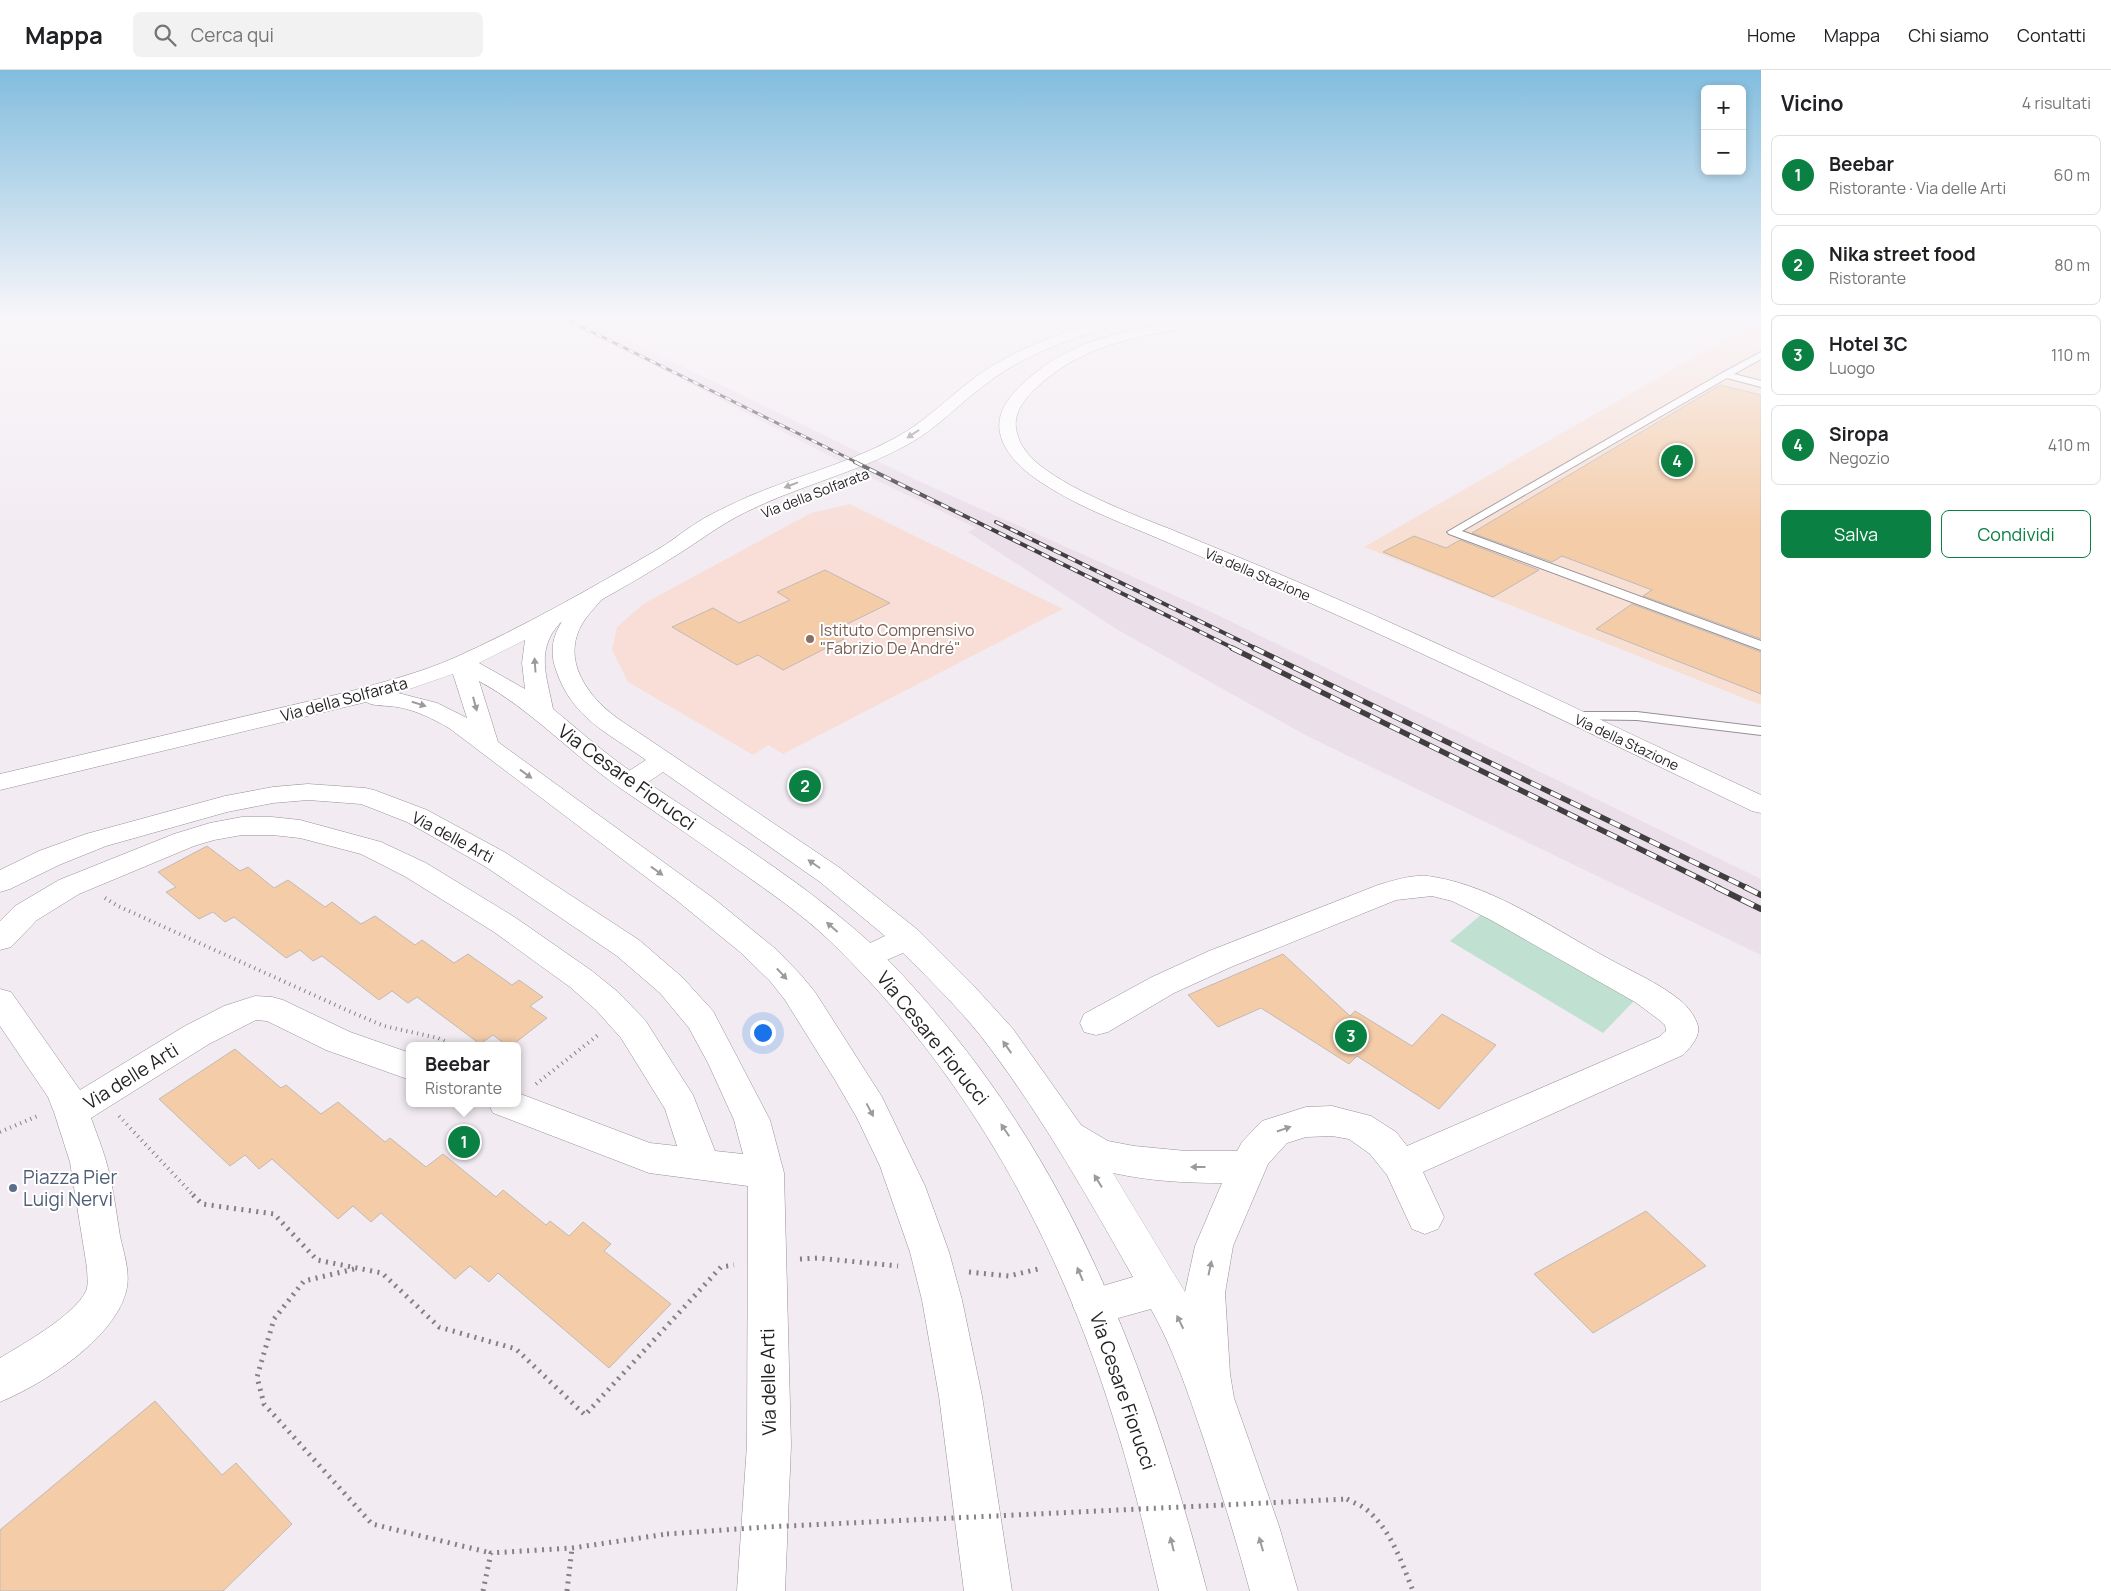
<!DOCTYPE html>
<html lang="it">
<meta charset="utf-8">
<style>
body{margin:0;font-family:Manrope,sans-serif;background:#f2f2f2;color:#202124}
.controls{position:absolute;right:15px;top:15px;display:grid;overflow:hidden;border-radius:8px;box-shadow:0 2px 8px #0003}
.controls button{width:45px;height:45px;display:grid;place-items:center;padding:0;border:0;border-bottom:1px solid #e0e0e0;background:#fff;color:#202124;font:25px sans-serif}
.you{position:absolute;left:762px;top:962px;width:18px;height:18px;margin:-12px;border:4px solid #fff;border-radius:50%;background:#1a73e8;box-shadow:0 0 0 8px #1a73e833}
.badge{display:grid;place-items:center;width:32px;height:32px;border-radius:50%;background:#0b8043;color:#fff;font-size:16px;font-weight:700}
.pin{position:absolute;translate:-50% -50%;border:2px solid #fff;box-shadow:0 1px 5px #0006}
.popup{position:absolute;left:406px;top:972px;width:115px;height:65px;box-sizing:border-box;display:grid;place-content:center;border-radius:8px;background:#fff;filter:drop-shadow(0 1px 4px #0005);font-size:16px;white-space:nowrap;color:#757577}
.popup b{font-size:19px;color:#202124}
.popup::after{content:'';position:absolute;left:50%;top:100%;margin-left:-10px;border:10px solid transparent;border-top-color:#fff}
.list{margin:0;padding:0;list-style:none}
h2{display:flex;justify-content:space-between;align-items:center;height:65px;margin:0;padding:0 20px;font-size:21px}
h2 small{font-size:16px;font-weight:400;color:#757577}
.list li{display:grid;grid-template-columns:32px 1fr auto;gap:15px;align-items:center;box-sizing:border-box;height:80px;margin:0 10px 10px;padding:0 10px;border:1px solid #e0e0e0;border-radius:8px}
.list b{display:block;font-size:19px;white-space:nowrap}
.list p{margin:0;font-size:16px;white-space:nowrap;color:#757577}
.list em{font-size:16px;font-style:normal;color:#757577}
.actions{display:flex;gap:10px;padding:15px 20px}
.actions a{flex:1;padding:11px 0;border:1px solid #0b8043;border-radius:8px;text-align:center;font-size:18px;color:#0b8043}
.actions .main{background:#0b8043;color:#fff}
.icon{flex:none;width:28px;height:28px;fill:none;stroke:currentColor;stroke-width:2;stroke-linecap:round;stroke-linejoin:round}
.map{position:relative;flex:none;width:1761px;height:1521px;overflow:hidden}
header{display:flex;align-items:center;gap:30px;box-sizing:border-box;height:70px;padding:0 25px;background:#fff;border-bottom:1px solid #e0e0e0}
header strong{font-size:24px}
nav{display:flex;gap:28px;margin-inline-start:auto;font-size:18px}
.search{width:350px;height:45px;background:#f2f2f2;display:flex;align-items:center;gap:12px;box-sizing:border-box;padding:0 18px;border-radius:8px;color:#757577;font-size:19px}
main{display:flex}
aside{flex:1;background:#fff}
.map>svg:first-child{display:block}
.built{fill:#ebdfea}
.industrial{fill:#f7dfd4}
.education{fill:#f8ded7}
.green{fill:#c0e1d1}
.building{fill:#f4cca8;stroke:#c1bab5}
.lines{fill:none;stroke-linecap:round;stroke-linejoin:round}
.lane-casing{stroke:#979197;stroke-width:2}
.street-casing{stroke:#979197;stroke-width:1}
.secondary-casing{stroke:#979197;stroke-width:1}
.path-far1{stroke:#858084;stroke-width:4;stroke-dasharray:1 4.5;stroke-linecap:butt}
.path{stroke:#858084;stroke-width:5;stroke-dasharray:2 5.5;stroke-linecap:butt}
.lane{fill:#fff;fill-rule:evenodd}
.street{fill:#fff;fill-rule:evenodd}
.secondary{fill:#fff;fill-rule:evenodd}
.rail-far3-casing{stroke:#413e40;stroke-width:3}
.rail-far2-casing{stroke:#413e40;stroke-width:4}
.rail-far1-casing{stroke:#413e40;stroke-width:5.5}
.rail-casing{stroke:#413e40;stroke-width:6}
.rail-far3{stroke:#fff;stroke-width:2;stroke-dasharray:6;stroke-linecap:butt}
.rail-far2{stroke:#fff;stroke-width:2.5;stroke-dasharray:8;stroke-linecap:butt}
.rail-far1{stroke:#fff;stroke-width:4;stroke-dasharray:11;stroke-linecap:butt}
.rail{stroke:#fff;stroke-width:4.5;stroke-dasharray:14;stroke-linecap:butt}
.path-bridge{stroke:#858084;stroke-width:5;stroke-dasharray:2 5.5;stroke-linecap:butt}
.oneway{fill:#9c9a9b}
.education-dot{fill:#8d6e63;stroke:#fff;stroke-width:2}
.service-dot{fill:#5c6f8a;stroke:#fff;stroke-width:2}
.labels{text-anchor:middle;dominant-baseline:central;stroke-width:4;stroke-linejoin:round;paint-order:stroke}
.far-street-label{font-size:14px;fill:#221f21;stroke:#fff}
.education-label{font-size:16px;fill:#785e54;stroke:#fff;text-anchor:start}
.street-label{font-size:16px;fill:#221f21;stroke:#fff}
.near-street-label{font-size:19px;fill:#221f21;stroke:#fff}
.near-service-label{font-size:19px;fill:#4e5e75;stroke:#fff;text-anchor:start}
</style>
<header>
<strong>Mappa</strong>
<div class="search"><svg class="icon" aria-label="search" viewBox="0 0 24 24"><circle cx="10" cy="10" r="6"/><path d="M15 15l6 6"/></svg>Cerca qui</div>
<nav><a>Home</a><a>Mappa</a><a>Chi siamo</a><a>Contatti</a></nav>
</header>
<main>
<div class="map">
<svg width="1761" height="1521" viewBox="0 0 1761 1521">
<rect width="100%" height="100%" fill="#f2ecf2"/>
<path class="built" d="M 555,248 L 583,248 L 914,409 L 1207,540 L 1761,809 L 1761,885 L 1305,665 L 1118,560 L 968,462 L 976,458 L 872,408 L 669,303 Z"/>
<path class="industrial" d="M 1748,256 L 1761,259 L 1761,635 L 1364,477 Z"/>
<path class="education" d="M 850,434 L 1063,539 L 783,684 L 768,675 L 753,685 L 628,612 L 612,580 L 617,557 L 643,534 L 811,443 Z"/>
<path class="green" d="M 1483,843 L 1635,930 L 1603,963 L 1450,871 Z"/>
<path class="building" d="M 1720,315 L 1761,325 L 1761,569 L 1643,526 L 1652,520 L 1562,486 L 1552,492 L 1472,463 Z
M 1414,466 L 1446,478 L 1460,470 L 1539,500 L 1493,527 L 1383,482 Z
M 825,500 L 890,533 L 831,562 L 844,569 L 783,600 L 758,585 L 737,595 L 672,557 L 713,538 L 739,553 L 790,530 L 777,522 Z
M 1632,534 L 1761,582 L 1761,624 L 1596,559 Z
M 207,776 L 240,801 L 248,797 L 274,818 L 288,810 L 325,837 L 332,832 L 361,854 L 375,846 L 415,875 L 422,870 L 454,893 L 468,884 L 512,915 L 519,910 L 543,927 L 530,936 L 547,948 L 511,976 L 508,976 L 493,965 L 480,974 L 417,927 L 408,933 L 392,921 L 379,930 L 322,886 L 313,891 L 300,880 L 286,888 L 234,847 L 225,852 L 213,842 L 199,849 L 166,822 L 176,817 L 158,802 Z
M 1283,884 L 1350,946 L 1355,941 L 1412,976 L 1442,944 L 1496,975 L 1439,1039 L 1357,986 L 1349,994 L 1261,938 L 1218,957 L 1188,925 Z
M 235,979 L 281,1018 L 286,1015 L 321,1044 L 338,1032 L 385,1072 L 390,1068 L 426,1097 L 443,1084 L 496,1127 L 503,1120 L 546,1155 L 550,1151 L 569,1166 L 583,1152 L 611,1174 L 604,1181 L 671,1234 L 609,1298 L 498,1203 L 489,1212 L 470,1196 L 455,1209 L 381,1143 L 371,1152 L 353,1136 L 338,1149 L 272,1089 L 259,1099 L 245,1085 L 230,1096 L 159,1029 Z
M 1646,1141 L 1706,1196 L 1593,1263 L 1534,1204 Z
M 155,1331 L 222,1405 L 236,1393 L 292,1454 L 223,1521 L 0,1521 L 0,1460 Z"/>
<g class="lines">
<g class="lane-casing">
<path id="lane" d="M 1761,282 L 1761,289 L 1734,304 L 1761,311 L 1761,317 L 1727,308 L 1462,461 L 1761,571 L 1761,580 L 1449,464 L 1447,462 L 1722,303 Z
M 1570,642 L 1637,642 L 1761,657 L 1761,665 L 1637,650 L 1565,649 L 1563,646 L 1565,643 Z"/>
</g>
<g class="street-casing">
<path id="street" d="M 1198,248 L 1226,248 L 1219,252 C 1149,266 1088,268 1034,320 C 1022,332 1012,346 1017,363 C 1023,388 1050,403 1070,415 C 1102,432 1136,446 1170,459 C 1220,480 1271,500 1321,522 C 1469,586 1614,657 1761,725 L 1761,743 L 1752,741 C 1604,670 1457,598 1308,532 C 1257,510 1206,489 1155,467 C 1122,453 1087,440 1055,421 C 1033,408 1006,390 1000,363 C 996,344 1008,328 1021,315 C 1074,265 1130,261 1198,248 Z
M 597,516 L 604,518 L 608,522 C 599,534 588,543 581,556 C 561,593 591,630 620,650 L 840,798 L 918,860 L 973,915 L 1013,959 L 1081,1055 L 1108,1071 L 1134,1076 L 1186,1081 L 1237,1081 L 1242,1072 L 1262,1051 L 1306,1037 L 1332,1036 L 1371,1046 L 1396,1062 L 1407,1076 L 1659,967 L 1666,961 L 1665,955 L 1658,949 L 1635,932 L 1489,849 L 1452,831 L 1432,826 L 1396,830 L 1231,897 L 1174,923 L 1108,962 L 1096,965 L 1084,962 L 1080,953 L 1084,944 L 1152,907 L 1209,881 L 1378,815 C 1395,810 1416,803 1434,807 C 1494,817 1549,856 1602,885 C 1628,900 1658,912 1681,931 C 1688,937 1694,945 1697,953 C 1702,965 1691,977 1683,985 L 1423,1102 L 1444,1147 L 1438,1159 L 1425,1164 L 1412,1159 L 1387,1105 L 1370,1084 L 1349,1069 L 1332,1066 L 1306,1067 L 1287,1073 L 1268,1094 L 1233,1176 L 1225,1223 L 1230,1304 L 1234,1328 L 1279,1456 L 1298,1521 L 1250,1521 C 1236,1469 1220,1418 1203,1367 C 1188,1323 1174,1280 1151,1239 L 1093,1255 L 1079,1249 L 1073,1236 L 1079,1223 L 1133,1207 C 1089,1129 1044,1050 990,978 C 965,944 933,913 903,883 L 866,899 L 855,896 L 851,888 L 855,880 L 885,866 L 820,812 L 663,702 C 649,711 638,722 621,718 L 617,712 L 621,706 L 646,690 C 608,663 572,648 556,600 C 549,580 553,564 565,547 C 573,535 583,519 597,516 ZM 1113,1103 C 1149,1111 1185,1113 1222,1113 L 1195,1176 L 1185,1222 Z
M 308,714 L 365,718 L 374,720 L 427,740 L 506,783 L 639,870 L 682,907 L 713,941 L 770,1050 L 784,1103 L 791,1375 L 785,1521 L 737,1521 L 747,1375 L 748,1116 L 649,1103 L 493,1043 L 488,1033 L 518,1033 L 518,1023 L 650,1073 L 677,1076 L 665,1039 L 621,968 L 596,940 L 570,917 L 494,862 L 406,807 L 361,784 L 300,768 L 272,765 L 242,765 L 214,770 L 194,776 L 79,824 L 37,850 L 11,877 L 0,880 L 0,851 L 15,836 L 59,810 L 174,764 L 210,753 L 242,747 L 272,747 L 300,750 L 381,772 L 426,793 L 516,848 L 592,901 L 618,922 L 645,950 L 693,1025 L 715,1081 L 743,1084 L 734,1050 L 708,993 L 689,958 L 660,923 L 617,886 L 486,797 L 407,752 L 361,734 L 308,730 L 273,733 L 227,742 L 106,776 L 59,795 L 10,819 L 0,822 L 0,800 L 39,781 L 86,764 L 225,726 L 273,717 Z
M 0,919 L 11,922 L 80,1020 L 185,956 L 224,936 L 255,926 L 272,927 L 283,930 L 350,962 L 410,983 L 410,1010 L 326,980 L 267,951 L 256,950 L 209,974 L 91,1048 C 96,1062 102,1077 106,1091 C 113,1115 116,1141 120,1166 C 124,1184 131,1204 126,1222 C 113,1270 43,1314 0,1332 L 0,1288 C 23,1274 75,1245 86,1221 C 89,1214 87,1205 87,1198 L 70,1092 L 54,1042 L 48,1027 L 0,956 Z"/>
</g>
<g class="secondary-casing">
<path id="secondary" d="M 1110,248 L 1131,248 L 1129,251 C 1080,266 1032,280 990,311 C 962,331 938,358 907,375 C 856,403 798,416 746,442 C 719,455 697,473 672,488 C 636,511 597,532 560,553 C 535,580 547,607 553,639 C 579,660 603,682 629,700 C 706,753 787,800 857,861 C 893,892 925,929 954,965 C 1086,1129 1154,1320 1207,1521 L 1159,1521 C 1145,1461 1131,1402 1112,1344 C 1058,1170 969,1008 839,880 C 813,853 782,831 751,809 C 708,778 664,748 620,718 C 571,684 532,640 479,611 L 498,672 L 713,828 L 777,880 L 800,904 L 815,922 L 882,1027 L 925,1116 L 949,1182 L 962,1230 L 982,1326 L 1012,1521 L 964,1521 L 939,1326 L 922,1230 L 910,1182 L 880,1096 L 857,1048 L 835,1010 L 785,930 L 770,911 L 740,882 L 675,829 L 449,658 C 433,649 416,640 397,637 C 387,635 375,637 366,632 L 0,720 L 0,704 L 348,622 C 383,612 420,603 454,588 C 523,557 590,519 655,481 C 670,473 683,461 698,452 C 707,446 718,441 728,436 C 782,409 842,397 895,368 C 927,351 951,324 981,303 C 1021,276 1064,262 1110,248 ZM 525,570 L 522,593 L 525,619 L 479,593 ZM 453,604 L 467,648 L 437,633 L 398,623 Z"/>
</g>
<path class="path-far1" d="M 105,828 L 118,836 L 351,942 L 384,956 L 438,968 L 453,976
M 536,1014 L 598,965
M 119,1046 L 194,1126
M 0,1062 L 40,1045"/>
<path class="path" d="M 193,1125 L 202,1134 L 274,1144 L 317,1190 L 382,1203 L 439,1257 L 516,1279 L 585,1345 L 721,1197 L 734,1195
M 800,1189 L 818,1188 L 898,1196
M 354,1199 L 304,1211 L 274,1249 L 257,1307 L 264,1334 L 372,1454 L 491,1483
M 969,1202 L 1009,1206 L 1042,1198
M 1347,1429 C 1354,1433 1361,1435 1367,1440 C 1391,1460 1402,1493 1413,1521
M 483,1521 L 491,1483 L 572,1478 L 667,1464
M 567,1521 L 572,1478"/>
<use href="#lane" class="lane"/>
<use href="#street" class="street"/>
<use href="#secondary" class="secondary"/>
<g class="rail-far3-casing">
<path id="rail-far3" d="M 564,248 L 858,393"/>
</g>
<g class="rail-far2-casing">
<path id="rail-far2" d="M 855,392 L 1235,579
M 996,452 L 1257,579"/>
</g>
<g class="rail-far1-casing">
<path id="rail-far1" d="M 1232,578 L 1719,818
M 1254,578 L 1747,818"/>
</g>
<g class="rail-casing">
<path id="rail" d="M 1716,817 L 1761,839
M 1745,817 L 1761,825"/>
</g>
<use href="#rail-far3" class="rail-far3"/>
<use href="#rail-far2" class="rail-far2"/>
<use href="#rail-far1" class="rail-far1"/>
<use href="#rail" class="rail"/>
<path class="path-bridge" d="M 667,1464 L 766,1457 L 1347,1429"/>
</g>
<defs><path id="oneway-solid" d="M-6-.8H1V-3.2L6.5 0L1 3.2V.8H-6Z" transform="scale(1.25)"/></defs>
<g class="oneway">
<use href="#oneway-solid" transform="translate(913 364) rotate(146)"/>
<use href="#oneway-solid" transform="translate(791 415) rotate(159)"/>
<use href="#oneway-solid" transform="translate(535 595) rotate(-94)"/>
<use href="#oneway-solid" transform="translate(419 634) rotate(17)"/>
<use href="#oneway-solid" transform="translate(475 634) rotate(75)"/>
<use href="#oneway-solid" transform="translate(526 704) rotate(36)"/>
<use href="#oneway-solid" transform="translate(814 794) rotate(-145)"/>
<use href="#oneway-solid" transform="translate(657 801) rotate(36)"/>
<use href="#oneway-solid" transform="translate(832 857) rotate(-139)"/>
<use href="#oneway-solid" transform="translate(782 904) rotate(47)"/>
<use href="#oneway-solid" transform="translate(1007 977) rotate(-125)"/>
<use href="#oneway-solid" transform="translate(870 1040) rotate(62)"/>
<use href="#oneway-solid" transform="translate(1284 1059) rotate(-19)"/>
<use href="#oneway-solid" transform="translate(1005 1060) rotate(-124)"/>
<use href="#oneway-solid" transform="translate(1198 1097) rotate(-180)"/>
<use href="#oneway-solid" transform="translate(1098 1111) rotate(-122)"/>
<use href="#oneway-solid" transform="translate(1210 1198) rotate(-78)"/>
<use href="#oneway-solid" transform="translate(1080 1204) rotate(-113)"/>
<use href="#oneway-solid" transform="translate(1180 1252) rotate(-116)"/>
<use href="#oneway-solid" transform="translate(1172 1474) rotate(-104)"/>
<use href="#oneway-solid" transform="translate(1261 1474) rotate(-106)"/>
</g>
<linearGradient id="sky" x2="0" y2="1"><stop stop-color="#82bdde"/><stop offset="0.54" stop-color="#f9f6f9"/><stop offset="1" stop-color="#f9f6f9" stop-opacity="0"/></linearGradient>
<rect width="1761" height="461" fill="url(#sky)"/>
<circle class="education-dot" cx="810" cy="569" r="5"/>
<circle class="service-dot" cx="13" cy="1118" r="5"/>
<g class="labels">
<g class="far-street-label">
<text transform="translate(815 423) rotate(-21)">Via della Solfarata</text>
<text transform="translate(1258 504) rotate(23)">Via della Stazione</text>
<text transform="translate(1627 672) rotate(25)">Via della Stazione</text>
</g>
<g class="education-label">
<text x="820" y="560">Istituto Comprensivo<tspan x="820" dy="18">"Fabrizio De André"</tspan></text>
</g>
<g class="street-label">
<text transform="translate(344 629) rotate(-15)">Via della Solfarata</text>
<text transform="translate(453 767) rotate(28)">Via delle Arti</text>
</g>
<g class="near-street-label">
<text transform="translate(627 707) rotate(36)">Via Cesare Fiorucci</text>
<text transform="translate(933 968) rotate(51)">Via Cesare Fiorucci</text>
<text transform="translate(131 1006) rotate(-32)">Via delle Arti</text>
<text transform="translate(768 1312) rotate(-91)">Via delle Arti</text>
<text transform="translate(1123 1321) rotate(71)">Via Cesare Fiorucci</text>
</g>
<g class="near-service-label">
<text x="23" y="1107">Piazza Pier<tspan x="23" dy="22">Luigi Nervi</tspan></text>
</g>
</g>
</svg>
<div class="controls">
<button>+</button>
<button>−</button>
</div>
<div class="you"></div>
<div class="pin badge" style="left:464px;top:1072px">1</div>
<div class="popup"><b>Beebar</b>Ristorante</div>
<div class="pin badge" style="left:805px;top:716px">2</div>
<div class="pin badge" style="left:1351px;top:966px">3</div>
<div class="pin badge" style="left:1677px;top:391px">4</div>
</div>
<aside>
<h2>Vicino<small>4 risultati</small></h2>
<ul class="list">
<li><span class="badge">1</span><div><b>Beebar</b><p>Ristorante · Via delle Arti</p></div><em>60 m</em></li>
<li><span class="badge">2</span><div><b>Nika street food</b><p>Ristorante</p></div><em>80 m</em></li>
<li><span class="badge">3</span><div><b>Hotel 3C</b><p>Luogo</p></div><em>110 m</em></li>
<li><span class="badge">4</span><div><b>Siropa</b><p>Negozio</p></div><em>410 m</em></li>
</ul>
<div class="actions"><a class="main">Salva</a><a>Condividi</a></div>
</aside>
</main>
